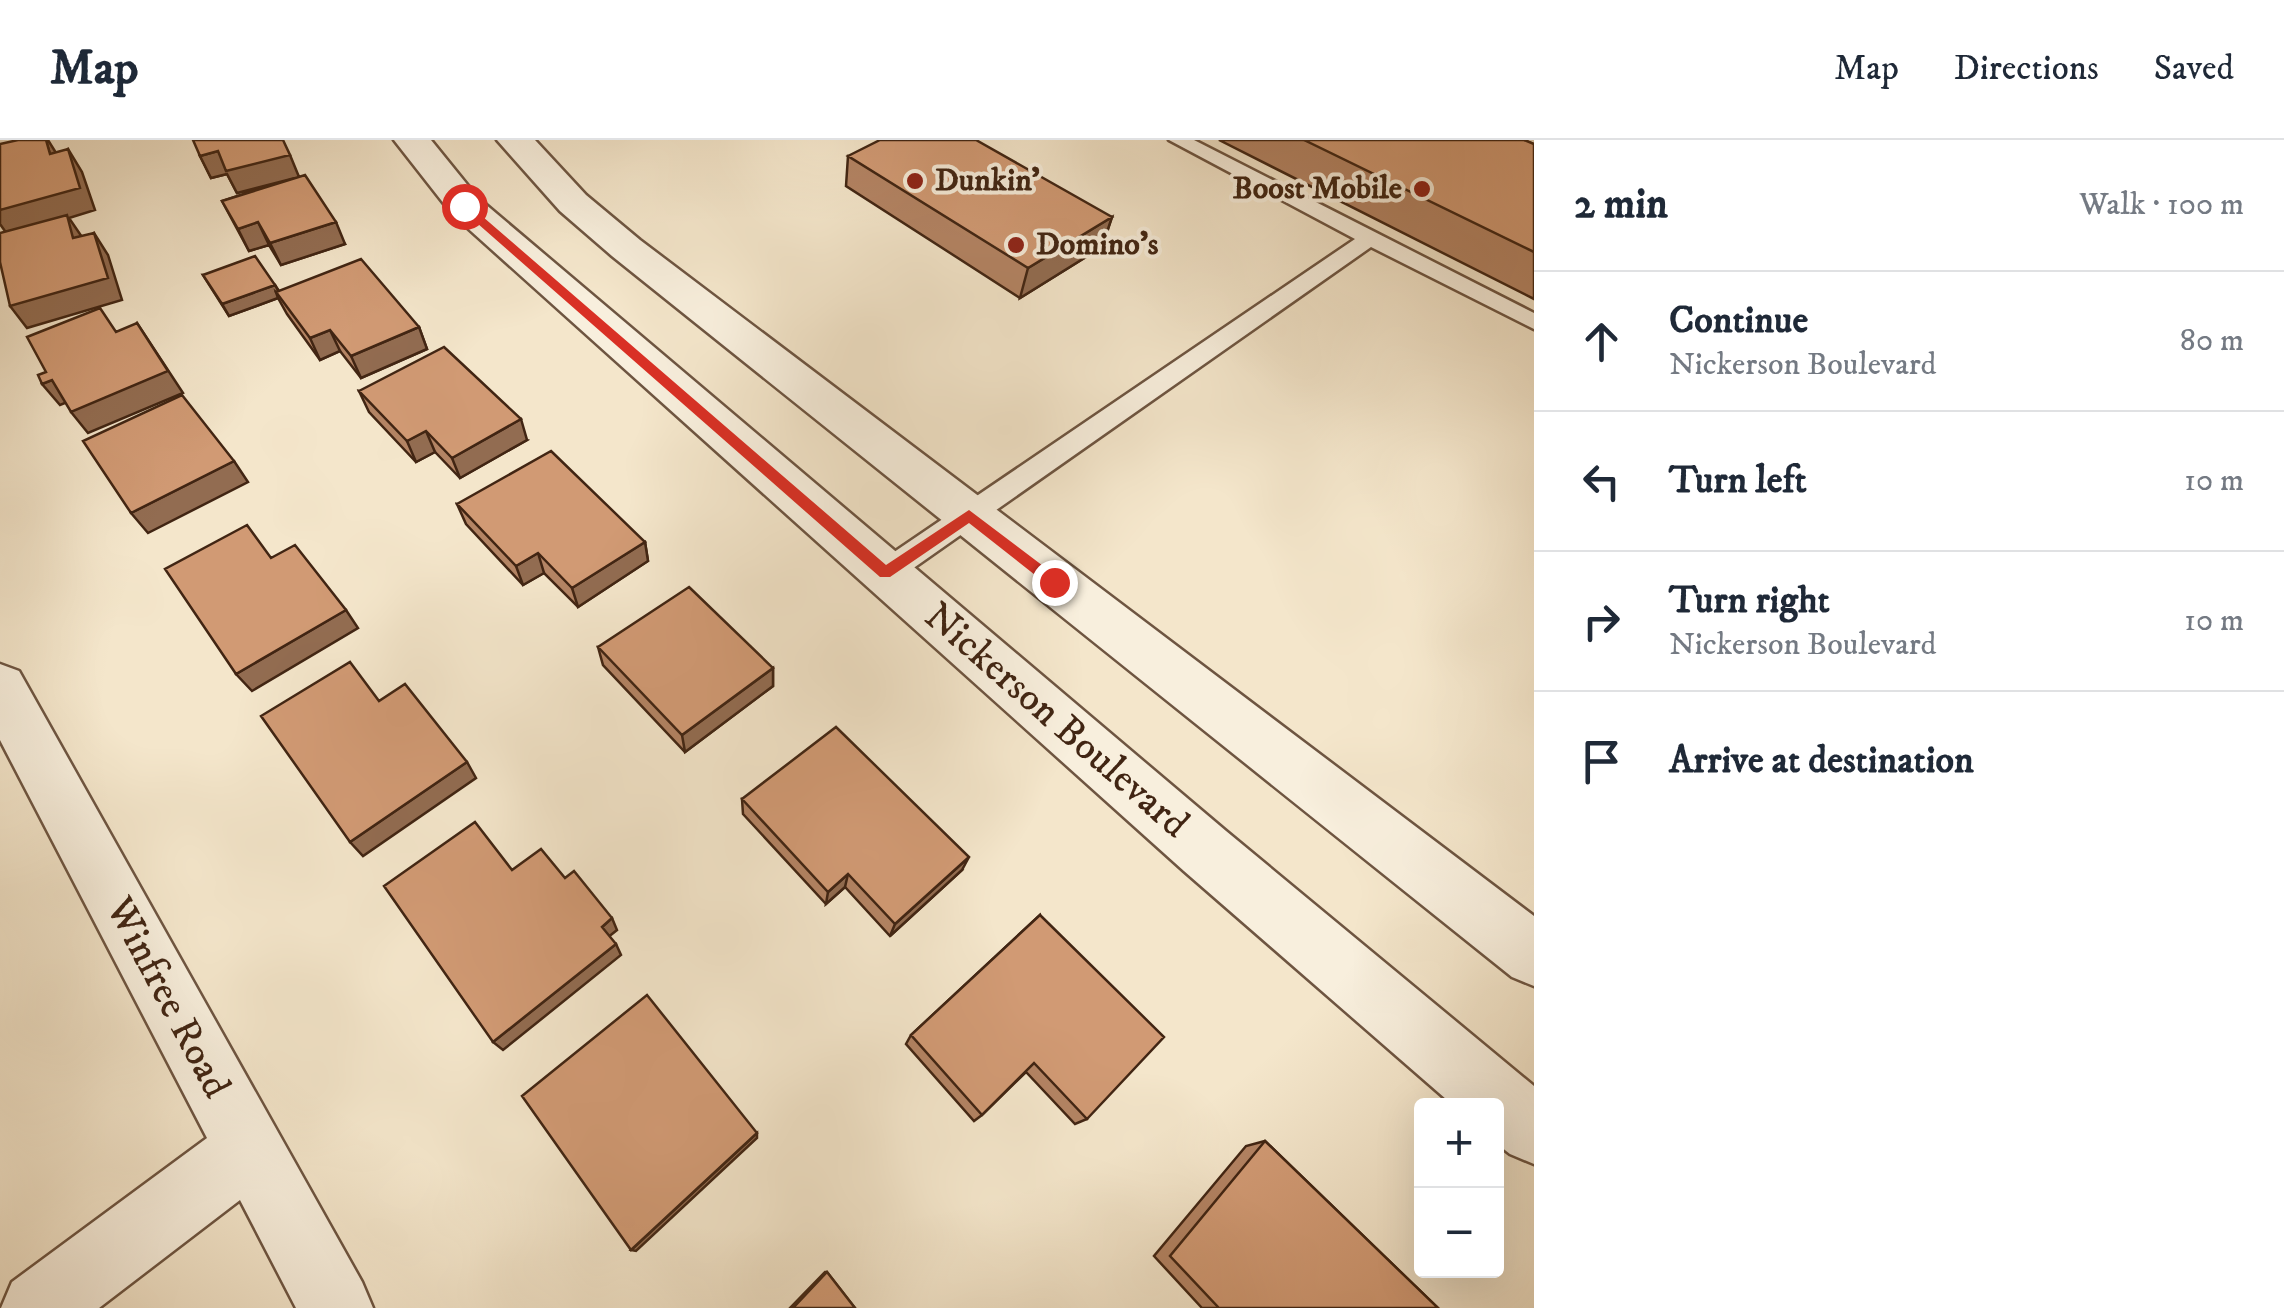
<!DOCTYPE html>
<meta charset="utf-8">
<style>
body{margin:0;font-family:"IM FELL DW Pica",serif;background:#f2f2f3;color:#1f2937}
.controls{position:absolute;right:30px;bottom:30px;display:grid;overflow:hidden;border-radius:10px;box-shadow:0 10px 40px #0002}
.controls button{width:90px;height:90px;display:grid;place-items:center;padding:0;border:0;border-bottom:2px solid #e0e1e3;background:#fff;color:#1f2937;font:50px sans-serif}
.stop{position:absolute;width:30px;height:30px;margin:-22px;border:8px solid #d93025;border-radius:50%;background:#fff}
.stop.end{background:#d93025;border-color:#fff;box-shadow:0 2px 10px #0008}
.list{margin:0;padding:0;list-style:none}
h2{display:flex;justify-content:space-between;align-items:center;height:130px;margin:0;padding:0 40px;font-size:42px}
h2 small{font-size:32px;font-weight:400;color:#747a83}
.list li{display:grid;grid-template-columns:65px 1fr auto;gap:30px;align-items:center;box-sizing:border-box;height:140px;padding:0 40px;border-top:2px solid #e0e1e3}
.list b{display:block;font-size:38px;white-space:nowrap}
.list p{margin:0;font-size:32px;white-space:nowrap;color:#747a83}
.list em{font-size:32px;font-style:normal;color:#747a83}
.icon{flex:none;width:55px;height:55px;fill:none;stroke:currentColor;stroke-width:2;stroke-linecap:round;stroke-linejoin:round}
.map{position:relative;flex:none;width:1534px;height:1168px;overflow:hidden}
header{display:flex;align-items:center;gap:60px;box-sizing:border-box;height:140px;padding:0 50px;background:#fff;border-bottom:2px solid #e0e1e3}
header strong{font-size:48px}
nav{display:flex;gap:55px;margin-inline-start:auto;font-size:35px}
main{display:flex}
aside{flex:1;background:#fff}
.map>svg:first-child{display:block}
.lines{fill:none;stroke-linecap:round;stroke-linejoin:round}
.service-casing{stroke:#6e5541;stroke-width:5}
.minor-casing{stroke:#6e5541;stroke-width:5}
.tertiary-casing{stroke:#6e5541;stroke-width:5}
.service{fill:#f8efdd;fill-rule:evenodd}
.minor{fill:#f8efdd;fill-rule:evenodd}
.tertiary{fill:#f8efdd;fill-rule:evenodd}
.wall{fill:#b48464;stroke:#412513;stroke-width:2.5}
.shaded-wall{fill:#926c51;stroke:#412513;stroke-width:2.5}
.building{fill:#d19a74;stroke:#412513;stroke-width:2.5}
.route{fill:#d93025}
.poi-dot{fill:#8f2418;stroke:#f8efdd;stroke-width:4}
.labels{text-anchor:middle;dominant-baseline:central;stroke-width:8;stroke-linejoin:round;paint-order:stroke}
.far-poi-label{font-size:32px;font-weight:bold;fill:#412513;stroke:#f8efdd;text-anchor:start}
.street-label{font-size:40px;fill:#412513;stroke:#f8efdd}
</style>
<header>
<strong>Map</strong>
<nav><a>Map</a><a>Directions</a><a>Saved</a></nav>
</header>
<main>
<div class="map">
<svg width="1534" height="1168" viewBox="0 0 1534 1168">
<rect width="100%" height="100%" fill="#f4e6cb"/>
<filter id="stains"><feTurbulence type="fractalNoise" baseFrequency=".002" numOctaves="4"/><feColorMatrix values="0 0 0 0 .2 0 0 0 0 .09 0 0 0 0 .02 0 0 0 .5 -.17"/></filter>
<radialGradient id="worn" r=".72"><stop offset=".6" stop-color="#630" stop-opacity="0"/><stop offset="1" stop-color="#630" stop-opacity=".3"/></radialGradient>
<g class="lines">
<g class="service-casing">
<path id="service" d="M 1169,0 L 1194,0 L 1534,173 L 1534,189 L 1371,107 L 895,441 L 885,444 L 875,441 L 871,433 L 875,425 L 1355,99 Z"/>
</g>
<g class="minor-casing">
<path id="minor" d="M 0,524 L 19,531 L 362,1142 L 373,1168 L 296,1168 L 240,1060 L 99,1168 L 1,1168 L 12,1142 L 207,998 L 0,600 Z"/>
</g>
<g class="tertiary-casing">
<path id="tertiary" d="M 394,0 L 431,0 L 478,58 L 1226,691 L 1534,946 L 1534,1024 L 1510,1014 L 1496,1003 L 1496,966 L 1454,966 L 1184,731 L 452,74 Z
M 497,0 L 535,0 L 586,55 L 640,100 L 1534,776 L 1534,846 L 1512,837 L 612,116 L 560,71 Z"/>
</g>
<use href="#service" class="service"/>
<use href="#minor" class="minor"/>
<use href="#tertiary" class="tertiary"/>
</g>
<path class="wall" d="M 1219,0 L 1524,0 L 1534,4 L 1534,159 Z
M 200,16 L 299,36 L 345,104 L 281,125 L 269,105 L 249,111 L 222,61 L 288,40 L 237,53 L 227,34 L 211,38 Z
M 848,16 L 1112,77 L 1102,107 L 1020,158 L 846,46 Z
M 203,135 L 275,145 L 279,151 L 419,187 L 427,209 L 361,238 L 340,211 L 320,220 L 287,174 L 278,158 L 229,176 Z
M 359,251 L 527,300 L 460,338 L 435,312 L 416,322 L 369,272 Z
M 457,364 L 645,402 L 648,421 L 578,467 L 544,433 L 523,445 L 466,384 Z
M 598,507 L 773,528 L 773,546 L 685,612 L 603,525 Z
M 742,659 L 962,730 L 890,796 L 845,747 L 826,764 L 743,674 Z
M 1040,775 L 1087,979 L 1075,984 L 1026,932 L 982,975 L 974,981 L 906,904 L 911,895 Z
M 1265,1001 L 1438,1168 L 1202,1168 L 1154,1116 L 1246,1006 Z
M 825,1132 L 827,1132 L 855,1168 L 790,1168 Z"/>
<path class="shaded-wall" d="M 46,0 L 48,0 L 58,16 L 50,14 Z
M 68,9 L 82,32 L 95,70 L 69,78 L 82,97 L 88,120 L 7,94 L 0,84 L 0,70 Z
M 218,11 L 290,15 L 299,37 L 237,53 L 227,34 L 211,38 L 200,16 Z
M 1112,77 L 1102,107 L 1020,158 L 1028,128 Z
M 258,82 L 269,105 L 249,111 L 238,89 Z
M 336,82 L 345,104 L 281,125 L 270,103 Z
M 94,93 L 108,115 L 122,160 L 27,188 L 10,166 Z
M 275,145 L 281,156 L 276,152 L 278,158 L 229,176 L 222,164 Z
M 137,183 L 183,253 L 88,293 L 71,272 Z
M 419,187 L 427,209 L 361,238 L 351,216 Z
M 330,190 L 340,211 L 320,220 L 310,198 Z
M 52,240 L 70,261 L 60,265 L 42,244 Z
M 521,279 L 527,300 L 460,338 L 452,318 Z
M 426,291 L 435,312 L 416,322 L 407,301 Z
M 234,321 L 248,342 L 148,393 L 131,373 Z
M 645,402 L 648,421 L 578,467 L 572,448 Z
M 538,413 L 544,433 L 523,445 L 516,426 Z
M 346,470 L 358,488 L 252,551 L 236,534 Z
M 773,528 L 773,546 L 685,612 L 682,595 Z
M 467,622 L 476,638 L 363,716 L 350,702 Z
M 969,717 L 962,730 L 890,796 L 895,784 Z
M 848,734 L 845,747 L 826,764 L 828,752 Z
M 612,778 L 617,790 L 607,798 L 602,787 Z
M 616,804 L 621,815 L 503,910 L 493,902 Z
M 757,993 L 757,998 L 636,1111 L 631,1110 Z"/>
<path class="building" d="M 18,0 L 46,0 L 50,14 L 68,9 L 80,48 L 0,70 L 0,4 Z
M 193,0 L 283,0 L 290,15 L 226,31 L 218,11 L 200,16 Z
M 880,0 L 976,0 L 1112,77 L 1028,128 L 848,16 Z
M 1304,0 L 1524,0 L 1534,4 L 1534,112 Z
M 305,35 L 336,82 L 270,103 L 258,82 L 238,89 L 222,61 Z
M 67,75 L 73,98 L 94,93 L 108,138 L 10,166 L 0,122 L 0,93 Z
M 255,116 L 275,145 L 222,164 L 203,135 Z
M 361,119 L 419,187 L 351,216 L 330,190 L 310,198 L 276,152 Z
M 100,168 L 116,192 L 137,183 L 168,231 L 71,272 L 52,240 L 42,244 L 38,235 L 46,232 L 27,197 Z
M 444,207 L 521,279 L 452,318 L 426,291 L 407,301 L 359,251 Z
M 182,255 L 234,321 L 131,373 L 83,301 Z
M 551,311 L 645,402 L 572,448 L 538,413 L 516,426 L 457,364 Z
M 247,385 L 271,418 L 295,405 L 346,470 L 236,534 L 165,429 Z
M 689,447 L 773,528 L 682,595 L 598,507 Z
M 350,522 L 379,561 L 405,544 L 467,622 L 350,702 L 261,576 Z
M 836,587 L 969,717 L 895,784 L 848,734 L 828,752 L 742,659 Z
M 475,682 L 512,730 L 541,709 L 565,738 L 574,731 L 612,778 L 602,787 L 616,804 L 493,902 L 384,746 Z
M 1040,775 L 1164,897 L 1087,979 L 1034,923 L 982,975 L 911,895 Z
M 647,855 L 757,993 L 631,1110 L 522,956 Z
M 1265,1001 L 1438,1168 L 1219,1168 L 1170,1116 Z
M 827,1132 L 855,1168 L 793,1168 Z"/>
<path class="route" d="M 461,64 L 468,64 L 886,425 L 969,370 L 1059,438 L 1059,446 L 1049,446 L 969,383 L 890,437 L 880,437 L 461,69 Z"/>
<g class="poi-dot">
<circle cx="915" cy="41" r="10"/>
<circle cx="1422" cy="49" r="10"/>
<circle cx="1016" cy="105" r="10"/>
</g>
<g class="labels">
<g class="far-poi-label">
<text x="935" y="41">Dunkin'</text>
<text x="1402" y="49" text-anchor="end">Boost Mobile</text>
<text x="1036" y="105">Domino's</text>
</g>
<g class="street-label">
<text transform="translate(1056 581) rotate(41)">Nickerson Boulevard</text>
<text transform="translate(167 858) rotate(62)">Winfree Road</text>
</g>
</g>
<rect width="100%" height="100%" filter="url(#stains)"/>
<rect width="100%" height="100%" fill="url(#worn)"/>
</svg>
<div class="controls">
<button>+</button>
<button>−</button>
</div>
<div class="stop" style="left:464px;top:66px"></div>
<div class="stop end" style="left:1054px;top:442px"></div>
</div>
<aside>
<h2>2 min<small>Walk · 100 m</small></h2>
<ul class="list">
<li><svg class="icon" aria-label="ahead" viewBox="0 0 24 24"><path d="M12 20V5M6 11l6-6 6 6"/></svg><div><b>Continue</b><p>Nickerson Boulevard</p></div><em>80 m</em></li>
<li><svg class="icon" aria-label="left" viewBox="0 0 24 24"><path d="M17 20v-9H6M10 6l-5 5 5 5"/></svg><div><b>Turn left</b></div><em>10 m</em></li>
<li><svg class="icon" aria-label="right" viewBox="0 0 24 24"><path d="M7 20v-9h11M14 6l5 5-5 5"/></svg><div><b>Turn right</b><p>Nickerson Boulevard</p></div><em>10 m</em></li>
<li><svg class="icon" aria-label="arrive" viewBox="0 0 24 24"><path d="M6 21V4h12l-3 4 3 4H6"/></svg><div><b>Arrive at destination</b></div></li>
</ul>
</aside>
</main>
